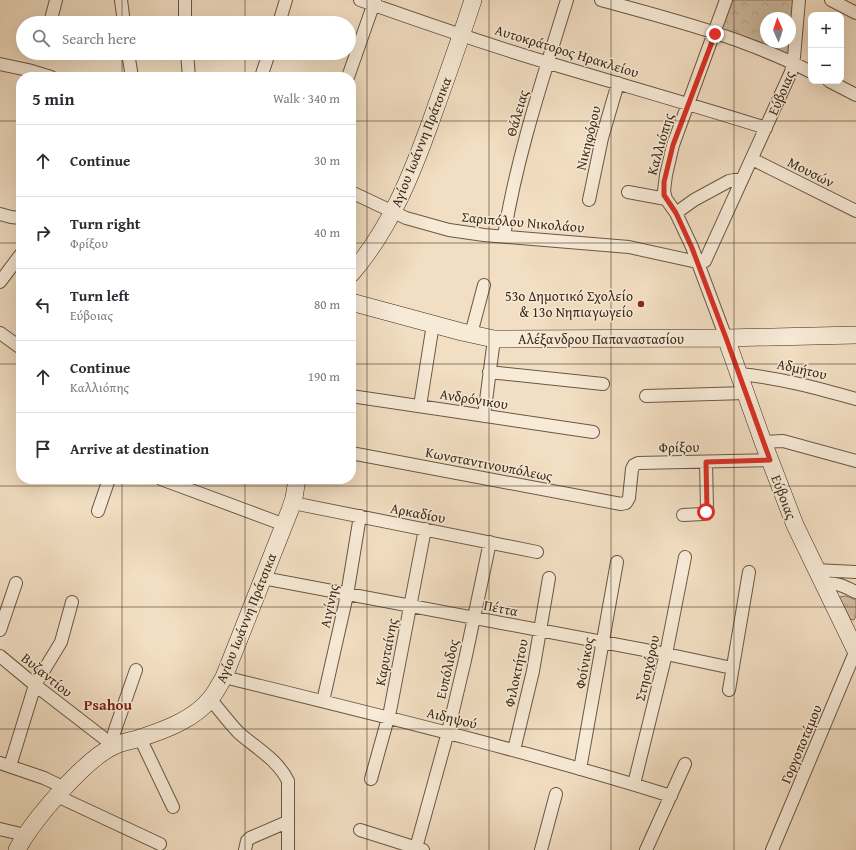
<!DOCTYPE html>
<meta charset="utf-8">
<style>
body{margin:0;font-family:"Gentium Book Plus",serif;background:#f7f7f7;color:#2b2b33}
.controls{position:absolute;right:12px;top:12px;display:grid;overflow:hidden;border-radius:8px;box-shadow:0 4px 16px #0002}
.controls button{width:36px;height:36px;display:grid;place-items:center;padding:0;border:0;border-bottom:1px solid #e1e1e2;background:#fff;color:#2b2b33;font:20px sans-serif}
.compass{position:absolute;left:760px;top:12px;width:36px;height:36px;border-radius:50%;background:#fff;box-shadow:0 4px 16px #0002;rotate:357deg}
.stop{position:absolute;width:12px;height:12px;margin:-9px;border:3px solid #d93025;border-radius:50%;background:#fff}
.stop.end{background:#d93025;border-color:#fff;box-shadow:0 1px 4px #0008}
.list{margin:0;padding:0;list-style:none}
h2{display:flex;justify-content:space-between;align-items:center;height:52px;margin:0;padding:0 16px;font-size:17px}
h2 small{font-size:13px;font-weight:400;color:#7c7c81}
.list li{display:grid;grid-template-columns:26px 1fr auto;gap:12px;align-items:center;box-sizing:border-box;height:72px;padding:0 16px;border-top:1px solid #e1e1e2}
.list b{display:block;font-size:15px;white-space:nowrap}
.list p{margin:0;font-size:13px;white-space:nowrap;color:#7c7c81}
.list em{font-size:13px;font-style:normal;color:#7c7c81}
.icon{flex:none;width:22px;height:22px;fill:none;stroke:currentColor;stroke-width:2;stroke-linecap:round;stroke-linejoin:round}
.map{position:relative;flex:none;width:856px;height:850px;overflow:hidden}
.search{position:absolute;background:#fff;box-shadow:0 4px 16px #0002;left:16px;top:16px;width:340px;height:44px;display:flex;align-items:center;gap:10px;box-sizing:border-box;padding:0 14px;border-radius:22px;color:#7c7c81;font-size:15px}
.panel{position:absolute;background:#fff;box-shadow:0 4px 16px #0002;left:16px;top:72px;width:340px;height:412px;border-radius:16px}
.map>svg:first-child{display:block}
.grass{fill:url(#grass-tufts);stroke:#88745f}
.park{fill:url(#park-crowns);stroke:#88745f;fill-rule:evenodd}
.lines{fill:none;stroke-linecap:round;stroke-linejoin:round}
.street-casing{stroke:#6a5743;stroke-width:14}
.secondary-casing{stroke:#3d2a19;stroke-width:18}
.street{stroke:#f7ead7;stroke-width:12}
.secondary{stroke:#f7ead7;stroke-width:17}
.route{stroke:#d93025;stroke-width:5}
.grid{fill:none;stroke:#3d2a19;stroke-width:1;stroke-opacity:0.55}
.poi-dot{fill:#8f2418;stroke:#f7ead7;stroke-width:1.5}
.labels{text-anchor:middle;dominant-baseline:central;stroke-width:3;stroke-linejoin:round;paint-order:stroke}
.street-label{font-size:14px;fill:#3d2a19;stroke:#f7ead7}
.poi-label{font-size:14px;fill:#3d2a19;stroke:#f7ead7;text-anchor:end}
.neighbourhood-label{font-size:15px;font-weight:bold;fill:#7a1f14;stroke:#f7ead7}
</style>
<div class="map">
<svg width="856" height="850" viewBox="0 0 856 850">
<defs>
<pattern id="grass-tufts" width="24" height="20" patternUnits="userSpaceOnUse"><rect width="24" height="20" fill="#d3bfa5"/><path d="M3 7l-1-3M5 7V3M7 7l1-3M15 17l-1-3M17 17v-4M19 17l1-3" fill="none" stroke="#b6a48d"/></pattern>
<pattern id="park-crowns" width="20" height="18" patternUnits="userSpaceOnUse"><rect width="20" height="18" fill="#d3bfa5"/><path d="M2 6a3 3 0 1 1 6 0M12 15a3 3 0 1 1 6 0" fill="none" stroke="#b6a48d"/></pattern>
</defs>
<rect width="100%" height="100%" fill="#f2dec2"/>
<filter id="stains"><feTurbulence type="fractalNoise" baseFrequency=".005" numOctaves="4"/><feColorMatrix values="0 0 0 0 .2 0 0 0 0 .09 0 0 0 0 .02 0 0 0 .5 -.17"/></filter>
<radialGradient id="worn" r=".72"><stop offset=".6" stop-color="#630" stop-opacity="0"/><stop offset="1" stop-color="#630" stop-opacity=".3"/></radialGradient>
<path class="grass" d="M 846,596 L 856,600 L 856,616 L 854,620 L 850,619 L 839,597 Z"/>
<path class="park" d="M 729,0 L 794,0 L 790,56 L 718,31 ZM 766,18 L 790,18 L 790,42 L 766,42 Z"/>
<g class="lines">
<g class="street-casing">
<path id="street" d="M 121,0 L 124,23
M 185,0 L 185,23
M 360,0 C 422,22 485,44 549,63 C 622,85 694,105 766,128
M 601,0 C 671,19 745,38 811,72
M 831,0 L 856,13
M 50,23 L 56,0
M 279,23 L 286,0
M 128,53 L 132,77
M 187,53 L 189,77
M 0,64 L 28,70 L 51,77
M 261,77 L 269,53
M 348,77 L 375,0
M 829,81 L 856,95
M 752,159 L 856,211
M 351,192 L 406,218 L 449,230 L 484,235 L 629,247 L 697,262 L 705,261 L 791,72 L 794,57 L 799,0
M 628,192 L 666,199
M 589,200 L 602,138 L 618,83
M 676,213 L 694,200 L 729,181 L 734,180 L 742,180
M 0,214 L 11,217 L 21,218
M 504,236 C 517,155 543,78 567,0
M 0,282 L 21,254
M 0,333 L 21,348
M 471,334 L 484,285
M 726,338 L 692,247 L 676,213 L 666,199 L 664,191 L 666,175 L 673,145 L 726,0
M 489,372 L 603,384
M 740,374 C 780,378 817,388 856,399
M 351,396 L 593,432
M 646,396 L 746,393
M 420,406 L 433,324
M 484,416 L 494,339
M 763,442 L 783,441 L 856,461
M 351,453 L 621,504 L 626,503 L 629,498 L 632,469 L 634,465 L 638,463 L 770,460
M 161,479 L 285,525
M 293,503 L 537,552
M 98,511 L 109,479
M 683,515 L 703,514 L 707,509 L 706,462
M 815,570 L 856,572
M 263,578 L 666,654 L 732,668
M 823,584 C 837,582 843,586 856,592
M 0,630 L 16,583
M 0,656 L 35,685 L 114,746
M 224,677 C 374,714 524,750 671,796
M 729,690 L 749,572
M 210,699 C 220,710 229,723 239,733 C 256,748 278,760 288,781 L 288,850
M 323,701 L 347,595 L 360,516
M 140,738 L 173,807
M 114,746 L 114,733 L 116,727 L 136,670
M 514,750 L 533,671 L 549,578
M 0,763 L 44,778 L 65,788
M 10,766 L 35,685 L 61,642 L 72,602
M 580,769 L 617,562
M 371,779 L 390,711 L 425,529
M 634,784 L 666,654 L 685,557
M 57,796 L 160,844
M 0,829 L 25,835
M 360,830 L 423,850
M 416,848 L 448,732 L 465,660 L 490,542
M 245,850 L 247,841 L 250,838 L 287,822
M 541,850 L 556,794
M 646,850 L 685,764
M 772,850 L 856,650"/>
</g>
<g class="secondary-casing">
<path id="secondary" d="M 351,274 C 390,229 412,174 432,118 C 446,79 460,40 473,0
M 351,302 L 462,332 L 494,339 L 726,338 L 856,335
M 726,338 L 763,442 L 795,525 L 856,651
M 17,850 C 32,821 85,759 114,746 C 122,742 131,741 140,738 C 165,730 195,719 211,698 C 216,692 220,684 224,677 L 290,510 L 294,498 L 297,479"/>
</g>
<use href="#street" class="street"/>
<use href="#secondary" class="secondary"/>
</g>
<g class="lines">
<path class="route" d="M 706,512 L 707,509 L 706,462 L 770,460 L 726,338 L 692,248 L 676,213 L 664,195 L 664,182 L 673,145 L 715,34"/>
</g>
<path class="grid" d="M 122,0 L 122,23M 245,0 L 245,23M 367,0 L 367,850M 489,0 L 489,850M 611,0 L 611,850M 734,0 L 734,850M 122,53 L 122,77M 245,53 L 245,77M 0,121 L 21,121M 351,121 L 856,121M 0,243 L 21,243M 351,243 L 856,243M 0,364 L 21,364M 351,364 L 856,364M 122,479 L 122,850M 245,479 L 245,850M 0,486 L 856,486M 0,607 L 856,607M 0,729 L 856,729"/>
<circle class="poi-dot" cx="641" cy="304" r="4"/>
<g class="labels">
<g class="street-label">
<text transform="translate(567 51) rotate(17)">Αυτοκράτορος Ηρακλείου</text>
<text transform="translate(781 93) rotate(-67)">Εύβοιας</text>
<text transform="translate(517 113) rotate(-74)">Θάλειας</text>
<text transform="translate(588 138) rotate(-76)">Νικηφόρου</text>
<text transform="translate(421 142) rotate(-68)">Αγίου Ιωάννη Πράτσικα</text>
<text transform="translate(660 144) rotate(-74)">Καλλιόπης</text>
<text transform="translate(811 172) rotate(27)">Μουσών</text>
<text transform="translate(523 222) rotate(5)">Σαριπόλου Νικολάου</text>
<text x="601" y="339">Αλέξανδρου Παπαναστασίου</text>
<text transform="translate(802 369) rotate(13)">Αδμήτου</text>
<text transform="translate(474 399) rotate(9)">Ανδρόνικου</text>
<text transform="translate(679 447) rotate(-1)">Φρίξου</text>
<text transform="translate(489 464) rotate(11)">Κωνσταντινουπόλεως</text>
<text transform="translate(784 497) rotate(69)">Εύβοιας</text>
<text transform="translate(418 513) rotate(11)">Αρκαδίου</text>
<text transform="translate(329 606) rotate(-78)">Αιγίνης</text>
<text transform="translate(501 608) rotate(11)">Πέττα</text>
<text transform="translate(246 618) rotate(-68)">Αγίου Ιωάννη Πράτσικα</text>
<text transform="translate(386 652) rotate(-79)">Καρυταίνης</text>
<text transform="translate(584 663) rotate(-80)">Φοίνικος</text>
<text transform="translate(647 668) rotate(-77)">Στησιχόρου</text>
<text transform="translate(447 669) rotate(-77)">Ευπόλιδος</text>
<text transform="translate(516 673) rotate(-78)">Φιλοκτήτου</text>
<text transform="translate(47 675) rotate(39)">Βυζαντίου</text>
<text transform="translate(452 718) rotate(14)">Αιδηψού</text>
<text transform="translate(801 744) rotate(-67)">Γοργοποτάμου</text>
</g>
<g class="poi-label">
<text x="633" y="296">53ο Δημοτικό Σχολείο<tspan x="633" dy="16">&amp; 13ο Νηπιαγωγείο</tspan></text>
</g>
<g class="neighbourhood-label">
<text x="108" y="704">Psahou</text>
</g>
</g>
<rect width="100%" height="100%" filter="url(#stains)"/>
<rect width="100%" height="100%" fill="url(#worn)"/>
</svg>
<div class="controls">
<button>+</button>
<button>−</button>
</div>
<svg class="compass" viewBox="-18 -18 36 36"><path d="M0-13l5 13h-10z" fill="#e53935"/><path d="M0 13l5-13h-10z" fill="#7c7c81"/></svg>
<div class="stop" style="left:706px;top:512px"></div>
<div class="stop end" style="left:715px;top:34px"></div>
<div class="search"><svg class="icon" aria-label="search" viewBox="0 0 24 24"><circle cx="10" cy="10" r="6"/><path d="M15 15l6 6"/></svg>Search here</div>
<section class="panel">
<h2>5 min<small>Walk · 340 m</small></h2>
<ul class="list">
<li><svg class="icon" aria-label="ahead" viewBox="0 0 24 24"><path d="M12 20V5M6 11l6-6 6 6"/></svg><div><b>Continue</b></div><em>30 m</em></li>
<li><svg class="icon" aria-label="right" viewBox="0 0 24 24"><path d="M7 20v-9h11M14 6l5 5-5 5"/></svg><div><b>Turn right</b><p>Φρίξου</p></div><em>40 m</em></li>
<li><svg class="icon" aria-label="left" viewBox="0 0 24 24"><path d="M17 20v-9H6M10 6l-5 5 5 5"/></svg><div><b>Turn left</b><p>Εύβοιας</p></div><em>80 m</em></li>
<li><svg class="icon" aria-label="ahead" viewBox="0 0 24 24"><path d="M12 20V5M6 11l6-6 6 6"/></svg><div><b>Continue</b><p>Καλλιόπης</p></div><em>190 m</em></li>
<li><svg class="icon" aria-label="arrive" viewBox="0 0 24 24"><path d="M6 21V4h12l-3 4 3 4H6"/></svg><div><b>Arrive at destination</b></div></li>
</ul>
</section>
</div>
